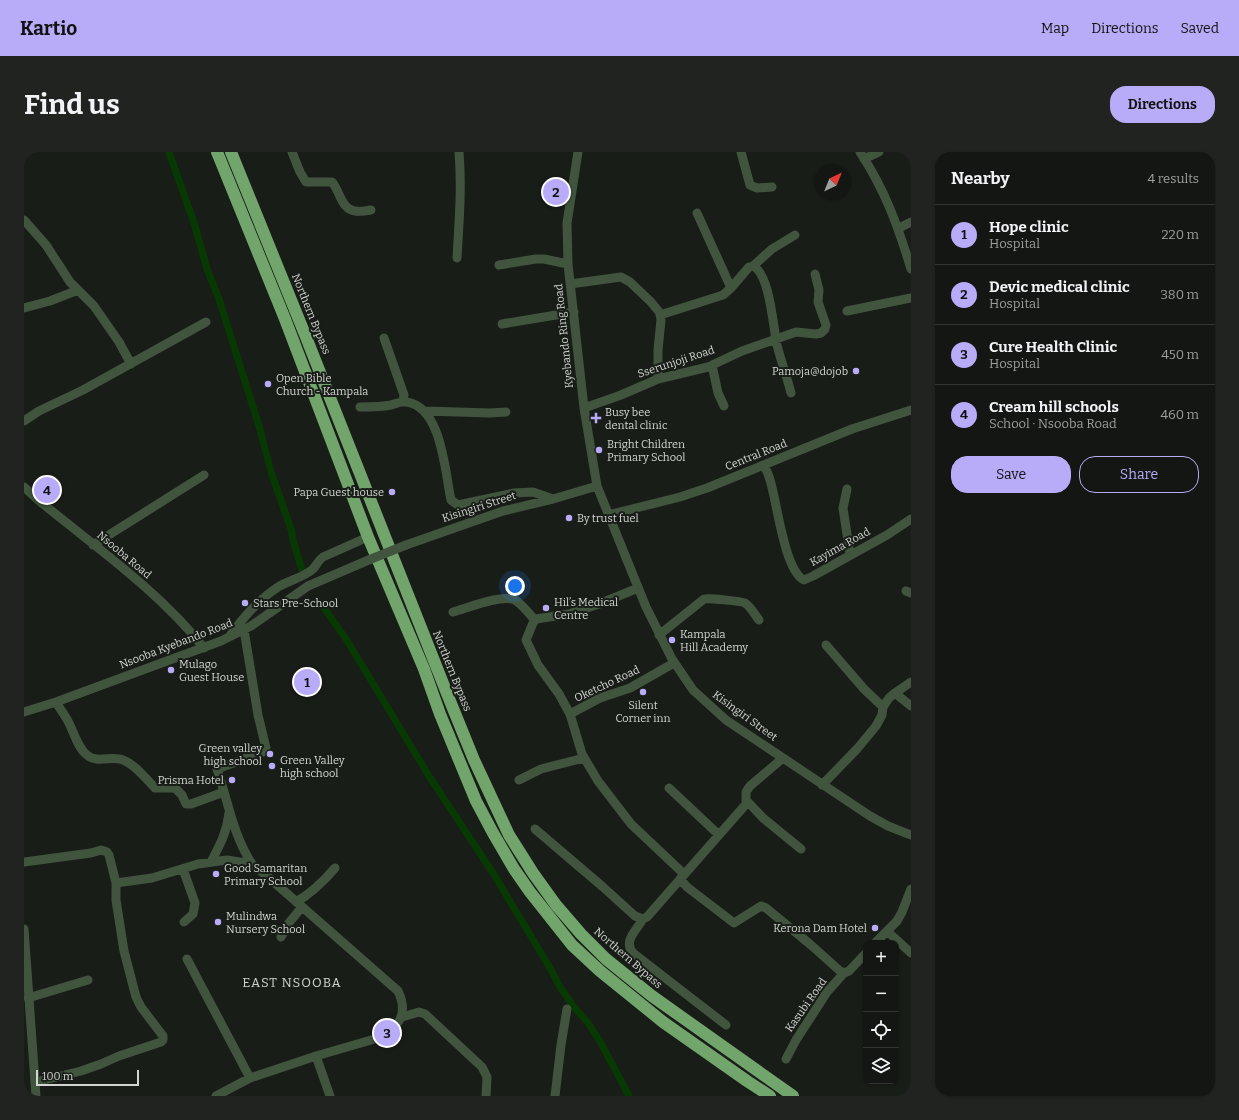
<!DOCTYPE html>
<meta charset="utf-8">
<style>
body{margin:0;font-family:Bitter,serif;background:#202320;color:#f1f3f6}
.controls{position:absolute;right:12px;bottom:12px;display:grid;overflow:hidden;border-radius:8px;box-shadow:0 1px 3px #0004}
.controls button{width:36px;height:36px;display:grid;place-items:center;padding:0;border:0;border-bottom:1px solid #323532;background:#131612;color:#f1f3f6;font:20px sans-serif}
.compass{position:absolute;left:791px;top:12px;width:36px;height:36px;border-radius:50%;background:#131612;box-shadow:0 1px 3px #0004;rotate:43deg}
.scale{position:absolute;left:12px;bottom:10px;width:103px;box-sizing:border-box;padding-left:4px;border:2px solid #d2d5d1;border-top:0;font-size:11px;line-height:14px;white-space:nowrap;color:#d2d5d1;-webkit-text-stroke:3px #191d18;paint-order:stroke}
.you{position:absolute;left:491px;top:434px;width:14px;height:14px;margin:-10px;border:3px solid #fff;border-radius:50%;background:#1a73e8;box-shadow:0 0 0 6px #1a73e833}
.badge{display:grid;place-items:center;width:26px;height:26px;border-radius:50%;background:#b8abf7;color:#111;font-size:13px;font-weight:700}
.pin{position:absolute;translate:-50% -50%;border:2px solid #fff;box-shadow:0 1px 4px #0006}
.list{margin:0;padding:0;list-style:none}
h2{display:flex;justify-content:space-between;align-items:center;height:52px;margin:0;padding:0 16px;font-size:17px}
h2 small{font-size:13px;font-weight:400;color:#9d9f9f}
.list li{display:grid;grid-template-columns:26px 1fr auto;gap:12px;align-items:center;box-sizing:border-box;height:60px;padding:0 16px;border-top:1px solid #323532}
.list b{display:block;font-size:15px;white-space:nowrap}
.list p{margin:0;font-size:13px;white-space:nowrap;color:#9d9f9f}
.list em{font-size:13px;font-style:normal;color:#9d9f9f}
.actions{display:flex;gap:8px;padding:12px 16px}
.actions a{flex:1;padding:9px 0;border:1px solid #b8abf7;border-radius:16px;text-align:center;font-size:14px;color:#b8abf7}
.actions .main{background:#b8abf7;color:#111}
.icon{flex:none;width:22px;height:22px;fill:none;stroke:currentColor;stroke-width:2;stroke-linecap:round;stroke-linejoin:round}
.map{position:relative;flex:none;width:887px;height:944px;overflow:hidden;border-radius:16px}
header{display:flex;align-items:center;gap:24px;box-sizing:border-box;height:56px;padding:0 20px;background:#b8abf7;color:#111}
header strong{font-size:19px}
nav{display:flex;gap:22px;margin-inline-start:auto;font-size:14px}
.intro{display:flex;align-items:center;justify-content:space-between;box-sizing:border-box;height:96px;padding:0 24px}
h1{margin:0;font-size:28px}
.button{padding:10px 18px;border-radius:16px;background:#b8abf7;color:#111;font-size:14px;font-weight:700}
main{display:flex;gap:24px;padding:0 24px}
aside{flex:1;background:#131612;border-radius:16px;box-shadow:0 1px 3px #0004}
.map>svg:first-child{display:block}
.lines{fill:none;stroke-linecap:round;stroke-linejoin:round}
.canal{stroke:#073a03;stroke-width:7}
.minor{stroke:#41553e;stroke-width:9}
.highway{stroke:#72a56c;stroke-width:12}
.minor-bridge{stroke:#41553e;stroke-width:9}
.poi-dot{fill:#b8abf7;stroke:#191d18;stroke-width:1.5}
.labels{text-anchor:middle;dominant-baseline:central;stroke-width:4;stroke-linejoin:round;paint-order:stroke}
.street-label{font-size:11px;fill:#d2d5d1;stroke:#191d18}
.poi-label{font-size:11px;fill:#d2d5d1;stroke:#191d18;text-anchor:start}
.quarter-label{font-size:13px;letter-spacing:1px;fill:#ced4cd;stroke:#191d18}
</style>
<header>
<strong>Kartio</strong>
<nav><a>Map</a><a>Directions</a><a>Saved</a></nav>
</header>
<div class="intro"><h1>Find us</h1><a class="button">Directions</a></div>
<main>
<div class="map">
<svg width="887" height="944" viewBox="0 0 887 944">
<rect width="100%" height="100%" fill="#191d18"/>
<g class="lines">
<path class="canal" d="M 145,0 L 171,74 L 183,117 L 195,147 L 236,277 L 247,320 L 267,377 L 269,388 L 279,421
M 298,453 L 322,487 L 405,624 L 469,721 L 526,816 L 536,835 L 550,855 L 565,872 L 577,891 L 605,944"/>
<path class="minor" d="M 268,0 L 276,20 L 282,30 L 308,30 C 316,39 317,57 331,59 C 336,60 342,59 347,58
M 554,0 L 543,71 L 544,112 L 560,256 L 573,334 L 622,455 L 648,507 L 669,538 L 702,568 L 846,664 L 864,674 L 887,683
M 717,0 L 726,33 L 733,36 L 748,35
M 836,0 C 861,38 874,74 887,117
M 840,7 L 855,0
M 673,61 L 707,136
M 0,68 L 22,93 L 46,130 L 70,154 L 95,190 L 107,212
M 875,76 L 887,70
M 433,106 C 435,71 438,35 435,0
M 475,113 L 512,107 L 520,107 L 544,112
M 729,114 C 746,122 749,175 753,193 C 757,209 763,225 767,241
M 546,132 L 597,125 L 606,130 L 627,150 L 636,161 L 637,168 L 634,198 L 634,227
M 0,156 L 26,149 L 54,138
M 823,159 L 887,146
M 636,163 L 699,143 L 707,136 L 725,115 L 729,114 L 748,97 L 771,83
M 478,172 L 550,160
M 360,186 L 380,243 L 379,250
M 688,213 L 694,241 L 700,254
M 336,255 C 347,255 357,255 367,253 C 372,252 377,249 382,250 C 418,254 421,321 427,348 L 434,353 L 490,341 L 509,340 L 529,347
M 560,256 L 597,243 L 634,227 L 684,215 L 718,199 L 772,180 L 792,182 L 797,181 L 801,177 L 802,173 L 794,150 L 795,138 L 791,122
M 401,259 L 466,261 L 482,260
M 0,269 L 15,259 L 59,238 L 182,170
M 740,313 C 742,318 745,323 746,328 C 753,349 760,418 780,428 L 789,424 L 863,383 L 887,367
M 0,335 L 13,347 C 70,394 134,438 180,496
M 823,337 L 819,356 L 826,402
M 584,363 L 656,345 L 683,336 L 828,277 L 887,258
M 69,393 L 180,323
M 382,393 L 479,359 L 529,347 L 573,334
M 614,436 L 575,452 L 545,462 L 512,467 L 509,471 L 502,488 L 514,513 L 535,542 L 546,562 L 558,602 L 574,629 L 607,672 L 660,722
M 882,439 L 887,441
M 429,460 C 444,456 477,442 491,448 C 498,452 505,462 511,468
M 220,478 L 234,563 L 242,596 L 239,600 L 193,617 C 204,649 209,683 228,712
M 635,483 L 680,447 C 684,446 717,449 721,451 C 727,455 731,463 735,468
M 205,485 C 219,466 233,449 254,435 C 265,428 279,426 289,417 C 293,413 294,408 299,405 L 344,385
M 802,493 L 840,537 L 859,555
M 871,541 L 887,554
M 32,550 C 36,557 41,563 45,571 C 50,581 54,596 63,603 C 73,612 88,603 99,608 C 112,613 122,627 131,636 L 151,636 L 158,643 L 162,652 L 167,652 L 200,640
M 0,560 L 32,550 L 197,489 L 227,474 L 284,434 L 347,407
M 546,562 L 576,546 L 606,536 L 650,511
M 759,606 L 726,634 L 722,640 L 722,648 L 739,666 L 777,697
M 495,628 L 517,617 L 560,606
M 798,633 L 833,597 L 852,574 L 858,563 L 859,555 L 865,546 L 871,541 L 887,530
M 645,636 L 695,683
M 511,677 L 579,735 L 611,764 L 619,767 L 623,765 L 723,651
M 0,710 L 67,701 L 77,698 L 83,700 L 85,703 L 92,731 L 92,748 L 100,799 L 112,845 L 117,855 L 139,884 L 139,888 L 137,890 L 95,904 L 77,912 L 57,919 L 12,930
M 187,710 C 196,693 203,680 205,661
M 159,717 L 171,751 L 169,762 L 160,770
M 656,727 L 663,735 L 710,771 L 737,754 L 742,756 L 787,793 L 816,819 L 820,821
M 92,731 L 128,726 L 174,712 L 203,708 L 228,712 L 243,724 L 374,839 C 385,862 375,876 354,886 L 292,904 L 226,926 L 192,944
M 272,750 C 288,741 299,730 311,716
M 619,767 C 612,779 599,789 609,801 L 702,873
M 0,777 L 12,944
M 863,779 L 887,801
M 257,785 L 264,772 L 278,755
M 851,791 L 873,769 L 878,760 L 887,737
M 163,807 L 226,926
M 4,846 L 64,828
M 378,865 L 395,860 L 401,862 L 458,915 L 463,925 L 462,944
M 292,904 L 306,944
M 762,907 L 772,888 L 803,840 L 820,821 L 825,819 L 842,801
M 531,944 L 537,893 L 543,857"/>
<path class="highway" d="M 193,0 L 261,167 L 344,385 L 400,517 L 416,562 L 452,649 L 469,681 L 490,717 L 506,740 L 548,793 L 576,819 L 639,870 L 723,929 L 746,944
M 207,0 L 280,180 L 426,549 L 450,608 L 485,683 L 509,721 L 532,753 L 557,782 L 582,807 L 628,844 L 769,944"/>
<path class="minor-bridge" d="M 347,407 L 382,393"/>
</g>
<g class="poi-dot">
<circle cx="832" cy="219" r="4"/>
<circle cx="244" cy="232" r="4"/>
<path d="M570 260h4v4h4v4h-4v4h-4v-4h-4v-4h4z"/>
<circle cx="575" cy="298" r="4"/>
<circle cx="368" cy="340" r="4"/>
<circle cx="545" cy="366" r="4"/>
<circle cx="221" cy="451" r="4"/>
<circle cx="522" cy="456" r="4"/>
<circle cx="648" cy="488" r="4"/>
<circle cx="147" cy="518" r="4"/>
<circle cx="619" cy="540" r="4"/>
<circle cx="246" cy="602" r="4"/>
<circle cx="248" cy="614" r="4"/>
<circle cx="208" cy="628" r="4"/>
<circle cx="192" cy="722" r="4"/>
<circle cx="194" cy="770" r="4"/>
<circle cx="851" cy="776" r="4"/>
</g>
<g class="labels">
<g class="street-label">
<text transform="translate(287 162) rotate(68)">Northern Bypass</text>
<text transform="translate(540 184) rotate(-96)">Kyebando Ring Road</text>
<text transform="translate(652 210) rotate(-18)">Sserunjoji Road</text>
<text transform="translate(732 303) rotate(-22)">Central Road</text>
<text transform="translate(455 355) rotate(-18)">Kisingiri Street</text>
<text transform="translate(816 395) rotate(-29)">Kayima Road</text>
<text transform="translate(100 403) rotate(40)">Nsooba Road</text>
<text transform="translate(152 492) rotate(-21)">Nsooba Kyebando Road</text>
<text transform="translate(428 519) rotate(68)">Northern Bypass</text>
<text transform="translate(583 532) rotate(-25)">Oketcho Road</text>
<text transform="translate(721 564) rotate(36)">Kisingiri Street</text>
<text transform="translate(604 806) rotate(41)">Northern Bypass</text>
<text transform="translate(782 853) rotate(-55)">Kasubi Road</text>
</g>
<g class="poi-label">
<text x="824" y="219" text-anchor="end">Pamoja@dojob</text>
<text x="252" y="226">Open Bible<tspan x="252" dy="13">Church - Kampala</tspan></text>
<text x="581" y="260">Busy bee<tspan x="581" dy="13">dental clinic</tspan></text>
<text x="583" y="292">Bright Children<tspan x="583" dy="13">Primary School</tspan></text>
<text x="360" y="340" text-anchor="end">Papa Guest house</text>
<text x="553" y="366">By trust fuel</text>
<text x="530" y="450">Hil’s Medical<tspan x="530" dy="13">Centre</tspan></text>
<text x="229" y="451">Stars Pre-School</text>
<text x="656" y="482">Kampala<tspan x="656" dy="13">Hill Academy</tspan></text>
<text x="155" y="512">Mulago<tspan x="155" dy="13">Guest House</tspan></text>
<text x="619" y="553" text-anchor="middle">Silent<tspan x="619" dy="13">Corner inn</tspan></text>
<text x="238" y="596" text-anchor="end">Green valley<tspan x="238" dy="13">high school</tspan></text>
<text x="256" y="608">Green Valley<tspan x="256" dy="13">high school</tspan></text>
<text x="200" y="628" text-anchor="end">Prisma Hotel</text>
<text x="200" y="716">Good Samaritan<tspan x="200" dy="13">Primary School</tspan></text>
<text x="202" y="764">Mulindwa<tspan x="202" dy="13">Nursery School</tspan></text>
<text x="843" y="776" text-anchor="end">Kerona Dam Hotel</text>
</g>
<g class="quarter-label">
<text x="268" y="830">EAST NSOOBA</text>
</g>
</g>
</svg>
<div class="controls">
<button>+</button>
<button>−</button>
<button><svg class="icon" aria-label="locate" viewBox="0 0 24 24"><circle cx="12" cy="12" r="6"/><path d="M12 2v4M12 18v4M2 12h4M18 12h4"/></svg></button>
<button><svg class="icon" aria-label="layers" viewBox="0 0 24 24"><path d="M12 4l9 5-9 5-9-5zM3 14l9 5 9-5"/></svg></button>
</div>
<svg class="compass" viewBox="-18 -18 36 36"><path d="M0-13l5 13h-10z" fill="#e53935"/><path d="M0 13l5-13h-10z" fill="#9d9f9f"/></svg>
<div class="scale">100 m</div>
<div class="you"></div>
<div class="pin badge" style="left:283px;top:530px">1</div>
<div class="pin badge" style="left:532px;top:40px">2</div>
<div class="pin badge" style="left:363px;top:881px">3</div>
<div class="pin badge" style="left:23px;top:338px">4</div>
</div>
<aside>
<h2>Nearby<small>4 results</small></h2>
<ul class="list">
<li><span class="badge">1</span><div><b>Hope clinic</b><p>Hospital</p></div><em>220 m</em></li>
<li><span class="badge">2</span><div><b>Devic medical clinic</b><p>Hospital</p></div><em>380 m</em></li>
<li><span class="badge">3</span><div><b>Cure Health Clinic</b><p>Hospital</p></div><em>450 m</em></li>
<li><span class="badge">4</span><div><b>Cream hill schools</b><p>School · Nsooba Road</p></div><em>460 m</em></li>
</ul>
<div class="actions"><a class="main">Save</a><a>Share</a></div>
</aside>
</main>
